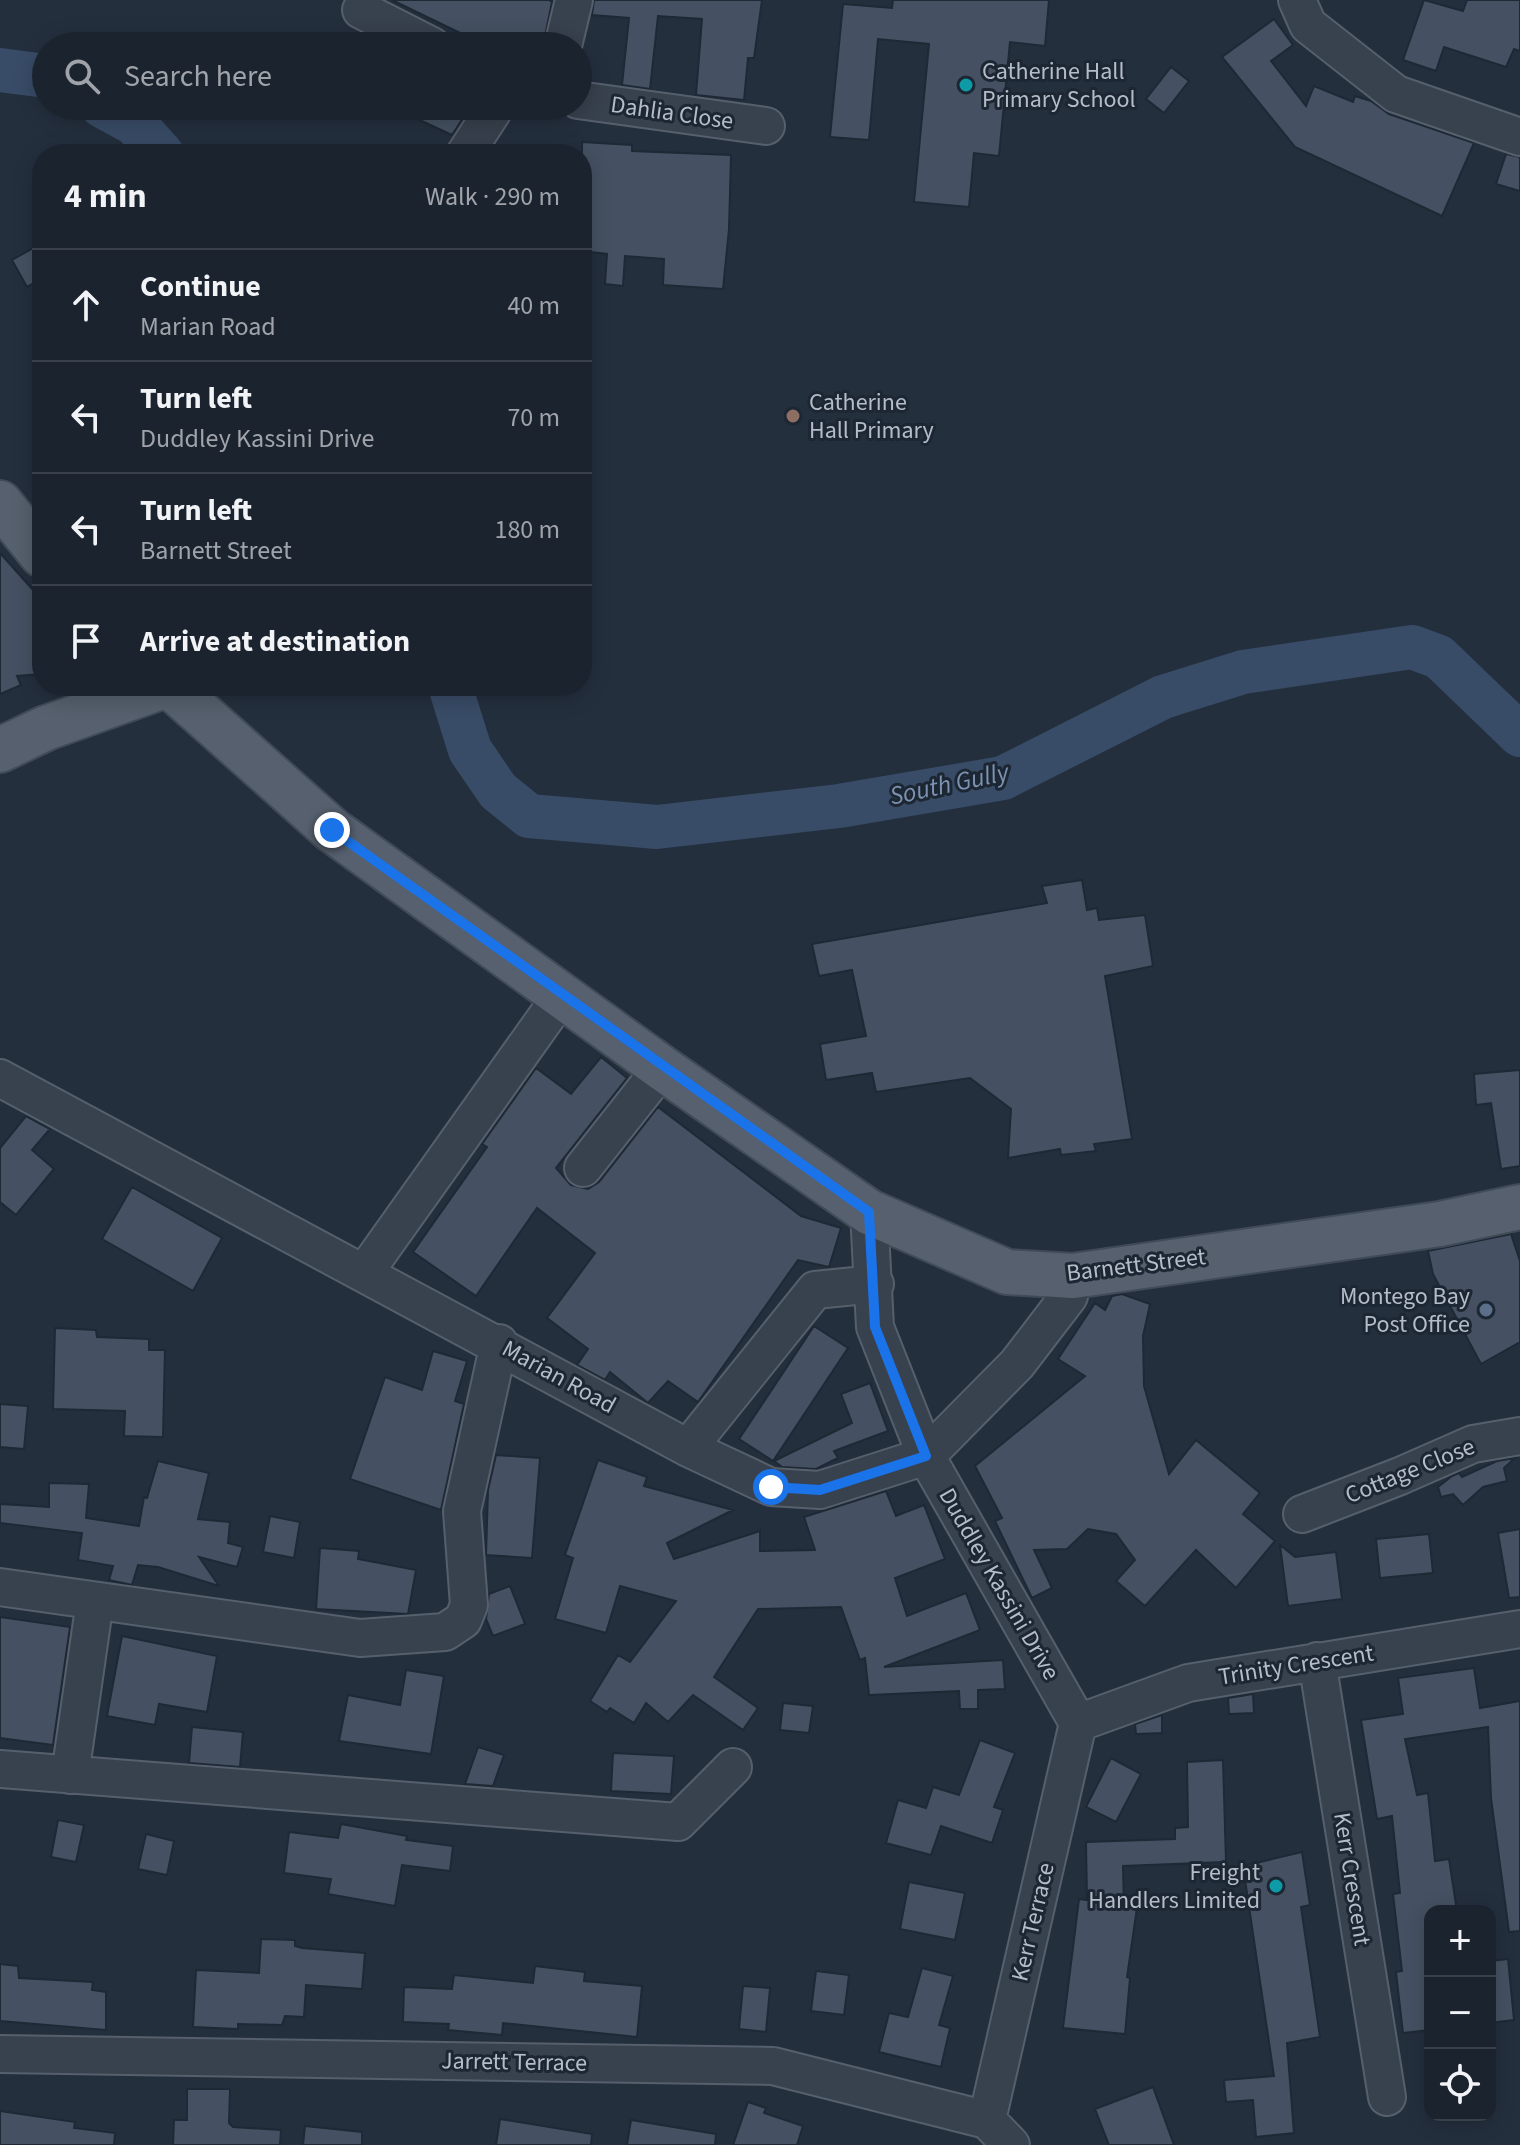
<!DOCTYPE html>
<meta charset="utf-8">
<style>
body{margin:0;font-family:"Source Sans 3",sans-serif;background:#242b36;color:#f1f3f6}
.controls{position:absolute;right:24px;bottom:24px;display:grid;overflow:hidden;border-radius:16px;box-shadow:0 4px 20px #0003}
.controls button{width:72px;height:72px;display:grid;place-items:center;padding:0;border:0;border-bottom:2px solid #39404a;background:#1b232e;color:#f1f3f6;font:40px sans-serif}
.stop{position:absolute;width:24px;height:24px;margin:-18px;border:6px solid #1a73e8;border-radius:50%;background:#fff}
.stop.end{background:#1a73e8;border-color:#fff;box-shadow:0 2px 8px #0008}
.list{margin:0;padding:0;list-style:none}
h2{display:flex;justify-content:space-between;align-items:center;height:104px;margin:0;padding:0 32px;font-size:34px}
h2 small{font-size:26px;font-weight:400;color:#a0a4aa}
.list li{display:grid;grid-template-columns:52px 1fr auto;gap:24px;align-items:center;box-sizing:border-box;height:112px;padding:0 32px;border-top:2px solid #39404a}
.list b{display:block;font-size:30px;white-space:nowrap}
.list p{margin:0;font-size:26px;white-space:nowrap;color:#a0a4aa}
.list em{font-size:26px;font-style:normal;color:#a0a4aa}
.icon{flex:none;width:44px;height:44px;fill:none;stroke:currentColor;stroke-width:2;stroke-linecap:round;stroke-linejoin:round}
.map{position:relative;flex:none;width:1520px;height:2145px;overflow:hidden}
.search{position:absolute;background:#1b232e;box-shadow:0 4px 20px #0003;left:32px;top:32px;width:560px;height:88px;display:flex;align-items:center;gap:20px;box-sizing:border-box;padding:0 28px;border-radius:44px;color:#a0a4aa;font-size:30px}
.panel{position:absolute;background:#1b232e;box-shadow:0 4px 20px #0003;left:32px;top:144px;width:560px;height:552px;border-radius:32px}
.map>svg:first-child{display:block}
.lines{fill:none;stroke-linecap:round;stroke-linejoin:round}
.river{stroke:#394c67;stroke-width:44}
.building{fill:#455162;stroke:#1f2835;stroke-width:2}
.minor-casing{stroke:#565f6c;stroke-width:40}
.major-casing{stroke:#414a57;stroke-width:48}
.minor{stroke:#38414e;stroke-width:36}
.major{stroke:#56606e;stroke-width:44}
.route{stroke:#1a73e8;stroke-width:10}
.culture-dot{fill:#0f9aa8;stroke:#1d2633;stroke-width:3}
.education-dot{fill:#8d6e63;stroke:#1d2633;stroke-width:3}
.service-dot{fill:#5c6f8a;stroke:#1d2633;stroke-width:3}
.labels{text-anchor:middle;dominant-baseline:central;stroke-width:6;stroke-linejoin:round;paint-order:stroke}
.poi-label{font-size:24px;fill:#b4bcc9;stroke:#1d2633;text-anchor:start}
.street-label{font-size:24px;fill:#b4bcc9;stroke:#1d2633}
.water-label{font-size:26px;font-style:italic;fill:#7c92b1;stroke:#1d2633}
</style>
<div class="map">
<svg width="1520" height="2145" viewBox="0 0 1520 2145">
<rect width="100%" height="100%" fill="#242f3e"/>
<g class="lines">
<path class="river" d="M 0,70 L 46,76
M 102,106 L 135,124 L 162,154
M 450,686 L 470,750 L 498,791 L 529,816 L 657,827 L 839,806 L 1003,778 L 1163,697 L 1243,672 L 1412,647 L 1439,657 L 1520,735"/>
</g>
<path class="building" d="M 392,0 L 549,0 L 552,2 L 543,46 L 487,46 Z
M 594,0 L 762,0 L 754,58 L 748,58 L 744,100 L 696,95 L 702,19 L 658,16 L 650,89 L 622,85 L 629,18 L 592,15 Z
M 893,0 L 1049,0 L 1045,46 L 1010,42 L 999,156 L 974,153 L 969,207 L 914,202 L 929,44 L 878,39 L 869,140 L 830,137 L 843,4 L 892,8 Z
M 1424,0 L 1463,11 L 1467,0 L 1520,0 L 1520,51 L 1514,49 L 1506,67 L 1444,47 L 1436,71 L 1403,60 Z
M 1274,19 L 1293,45 L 1271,61 L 1306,106 L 1314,86 L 1353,102 L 1355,96 L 1371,101 L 1389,114 L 1474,143 L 1442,216 L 1295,147 L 1222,57 Z
M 1171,67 L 1189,81 L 1164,113 L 1146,99 Z
M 389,106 L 471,106 L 452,135 Z
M 582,142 L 632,145 L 632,151 L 731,155 L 729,229 L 723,289 L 663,285 L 664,259 L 625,256 L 623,286 L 605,284 L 607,254 L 582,251 Z
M 1506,154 L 1520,157 L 1520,191 L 1496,184 Z
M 42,243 L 42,279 L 27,287 L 12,260 Z
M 0,553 L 42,600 L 42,674 L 17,676 L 21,685 L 0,694 Z
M 1082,880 L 1087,910 L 1097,908 L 1099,920 L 1145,915 L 1153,966 L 1105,976 L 1132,1139 L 1094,1144 L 1096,1151 L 1061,1155 L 1060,1149 L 1008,1158 L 1011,1109 L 970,1078 L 876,1092 L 872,1073 L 826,1080 L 820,1044 L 866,1036 L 852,970 L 819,976 L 812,944 L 1047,903 L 1042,886 Z
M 601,1057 L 627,1078 L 556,1168 L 571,1185 L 588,1189 L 599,1182 L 658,1107 L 801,1216 L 841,1228 L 829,1267 L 798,1260 L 698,1402 L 668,1381 L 648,1403 L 610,1372 L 605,1380 L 577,1365 L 588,1349 L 547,1318 L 595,1253 L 537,1208 L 476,1296 L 413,1252 L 487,1147 L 482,1144 L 536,1068 L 571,1094 Z
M 1520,1070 L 1520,1166 L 1501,1169 L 1491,1103 L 1476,1105 L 1474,1074 Z
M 26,1116 L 50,1129 L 32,1150 L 54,1169 L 16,1215 L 0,1202 L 0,1148 Z
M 132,1187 L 222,1238 L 193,1291 L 102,1239 Z
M 1511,1234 L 1520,1261 L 1520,1342 L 1481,1364 L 1433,1274 L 1428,1251 Z
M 1122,1294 L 1150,1304 L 1143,1336 L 1144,1386 L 1169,1474 L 1196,1440 L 1260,1493 L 1243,1514 L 1275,1541 L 1236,1588 L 1196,1550 L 1145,1606 L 1116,1581 L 1135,1560 L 1116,1534 L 1088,1529 L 1067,1549 L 1034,1550 L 1052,1588 L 1032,1598 L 995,1521 L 1002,1518 L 975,1466 L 1085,1376 L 1058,1359 L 1095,1303 L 1105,1310 L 1112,1296 Z
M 814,1326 L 848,1348 L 773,1461 L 739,1439 Z
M 55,1328 L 96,1330 L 97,1337 L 149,1339 L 149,1350 L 165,1350 L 163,1437 L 124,1436 L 125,1411 L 53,1409 Z
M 433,1351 L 467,1361 L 455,1401 L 464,1404 L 441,1510 L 350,1479 L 385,1377 L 422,1390 Z
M 870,1383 L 888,1431 L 834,1451 L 838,1458 L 816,1469 L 782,1467 L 774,1461 L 852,1423 L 841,1394 Z
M 0,1404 L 28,1406 L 24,1449 L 0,1447 Z
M 496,1455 L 540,1458 L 532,1558 L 486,1555 L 488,1490 Z
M 1515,1458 L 1504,1468 L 1507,1481 L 1483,1487 L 1463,1505 L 1453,1494 L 1441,1497 L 1438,1487 L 1452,1476 L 1459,1473 L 1462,1477 L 1497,1461 Z
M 598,1460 L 647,1477 L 644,1486 L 733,1510 L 667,1543 L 674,1559 L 760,1531 L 760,1551 L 815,1550 L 804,1517 L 886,1491 L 896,1516 L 924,1505 L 945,1559 L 895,1578 L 907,1616 L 966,1593 L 980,1630 L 884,1667 L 1003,1660 L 1005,1689 L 978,1690 L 978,1709 L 960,1709 L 959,1691 L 869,1695 L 865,1658 L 860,1660 L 841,1607 L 758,1609 L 714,1677 L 758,1708 L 743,1730 L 693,1695 L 668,1722 L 646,1703 L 634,1723 L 610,1708 L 607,1712 L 590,1701 L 618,1655 L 630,1662 L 676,1601 L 620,1586 L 606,1633 L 555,1619 L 573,1558 L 565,1555 Z
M 158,1461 L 209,1473 L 198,1519 L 230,1522 L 228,1543 L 243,1547 L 237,1567 L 199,1557 L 219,1586 L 158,1567 L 138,1565 L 132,1585 L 109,1580 L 113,1566 L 78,1560 L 82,1533 L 0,1523 L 0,1504 L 49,1507 L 49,1483 L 89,1484 L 86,1518 L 139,1526 L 144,1497 L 147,1498 Z
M 270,1516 L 300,1522 L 294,1558 L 263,1552 Z
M 1520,1529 L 1520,1597 L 1509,1598 L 1498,1533 Z
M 1429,1534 L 1433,1573 L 1380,1578 L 1376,1539 Z
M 1280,1545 L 1295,1557 L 1336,1552 L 1342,1599 L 1288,1606 Z
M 320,1548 L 359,1551 L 358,1559 L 416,1570 L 408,1614 L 316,1609 Z
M 510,1586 L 525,1624 L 493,1636 L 486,1619 L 489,1594 Z
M 0,1617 L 70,1627 L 53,1745 L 0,1738 Z
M 122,1636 L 217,1656 L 207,1712 L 159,1704 L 155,1725 L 107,1716 Z
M 1474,1668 L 1480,1708 L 1520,1701 L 1520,1931 L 1509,1932 L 1491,1798 L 1488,1727 L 1405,1739 L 1417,1795 L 1428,1793 L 1435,1861 L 1449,1859 L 1457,1911 L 1430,1911 L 1430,2030 L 1403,2033 L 1396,1972 L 1402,1971 L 1393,1894 L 1400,1893 L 1392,1816 L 1377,1819 L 1361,1720 L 1403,1714 L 1398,1678 Z
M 406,1670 L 444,1676 L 431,1754 L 339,1741 L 348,1695 L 400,1705 Z
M 1253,1694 L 1254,1713 L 1229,1714 L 1228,1698 Z
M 783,1703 L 813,1706 L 809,1733 L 780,1730 Z
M 1162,1715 L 1162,1733 L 1136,1734 L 1135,1724 Z
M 192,1727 L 243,1732 L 240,1767 L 189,1763 Z
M 980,1740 L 1015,1753 L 994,1807 L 1003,1810 L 992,1843 L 941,1826 L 931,1855 L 886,1843 L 898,1800 L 926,1808 L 933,1787 L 959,1795 Z
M 478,1747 L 504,1755 L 493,1786 L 465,1784 Z
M 613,1753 L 674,1756 L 671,1794 L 611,1791 Z
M 1111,1758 L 1141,1774 L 1116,1822 L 1086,1807 Z
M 1223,1760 L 1226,1862 L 1123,1866 L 1124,1906 L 1137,1908 L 1127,1977 L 1130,1978 L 1125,2034 L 1063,2028 L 1079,1899 L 1087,1900 L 1086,1842 L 1175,1839 L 1175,1828 L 1188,1827 L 1187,1762 Z
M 58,1820 L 84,1825 L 76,1862 L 51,1857 Z
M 341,1824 L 407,1836 L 406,1840 L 453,1846 L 450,1871 L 402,1865 L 395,1906 L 328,1894 L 331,1879 L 284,1873 L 289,1832 L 338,1838 Z
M 146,1834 L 174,1841 L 167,1875 L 138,1869 Z
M 1302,1852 L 1310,1905 L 1301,1907 L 1320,2037 L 1287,2043 L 1294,2133 L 1256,2137 L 1253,2100 L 1226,2102 L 1224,2080 L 1274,2076 L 1243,1866 Z
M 909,1882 L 965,1893 L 955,1940 L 900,1929 Z
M 261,1939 L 295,1940 L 295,1946 L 302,1948 L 365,1953 L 362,1989 L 306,1985 L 304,2017 L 285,2016 L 282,2025 L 238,2024 L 238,2029 L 193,2027 L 196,1970 L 259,1973 Z
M 1508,1959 L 1514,2020 L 1490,2023 L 1490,1961 Z
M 0,1964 L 18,1966 L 19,1978 L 93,1982 L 92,1990 L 106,1992 L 106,2030 L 0,2021 Z
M 535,1966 L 585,1972 L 584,1981 L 642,1986 L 637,2037 L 503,2023 L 502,2035 L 448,2030 L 449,2024 L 403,2022 L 404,1987 L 452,1989 L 454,1975 L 533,1983 Z
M 922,1968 L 953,1976 L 939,2025 L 950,2028 L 941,2067 L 879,2052 L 889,2013 L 908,2017 Z
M 816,1971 L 849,1975 L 844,2015 L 811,2011 Z
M 743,1986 L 770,1988 L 766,2032 L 739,2029 Z
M 1153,2087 L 1174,2145 L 1109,2145 L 1095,2109 Z
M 187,2089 L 230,2089 L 229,2123 L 233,2127 L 281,2130 L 280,2145 L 173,2145 L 174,2120 L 187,2120 Z
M 748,2102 L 766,2108 L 764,2113 L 803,2126 L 797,2145 L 733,2145 Z
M 0,2111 L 75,2122 L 74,2128 L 115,2133 L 114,2145 L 0,2145 Z
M 500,2119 L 592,2134 L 591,2145 L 496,2145 Z
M 631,2120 L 716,2134 L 715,2145 L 627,2145 Z
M 305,2126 L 362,2132 L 362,2145 L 303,2145 Z"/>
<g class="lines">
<g class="minor-casing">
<path id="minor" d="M 1297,0 L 1308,25 L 1396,94 L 1520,137
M 361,10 L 432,46
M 563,46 L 574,0
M 578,100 L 766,126
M 465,154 L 496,106
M 0,1078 L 688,1448 L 771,1487 L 820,1490 L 926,1456 L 1017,1364 L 1069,1296 L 1073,1276
M 583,1168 L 662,1068
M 869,1212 L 875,1327 L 926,1456 L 1078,1723
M 365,1272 L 562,995
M 688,1448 L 815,1290 L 875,1284
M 1302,1514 L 1400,1476 L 1473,1444 L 1520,1436
M 0,1587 L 360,1638 L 445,1632 L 463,1620 L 469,1605 L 462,1511 L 499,1343
M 1317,1661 L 1387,2097
M 1078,1723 L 1188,1683 L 1520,1629
M 0,1769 L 678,1822 L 733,1767
M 70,1775 L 95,1601
M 0,2054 L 773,2066 L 987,2120 L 1011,2145
M 987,2120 L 1078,1723"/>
</g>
<g class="major-casing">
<path id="major" d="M 0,503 L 42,555
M 170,686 L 332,830 L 662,1068 L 869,1212 L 1007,1272 L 1073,1276 L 1440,1224 L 1520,1207
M 0,750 L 46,728 L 164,686"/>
</g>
<use href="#minor" class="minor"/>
<use href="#major" class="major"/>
</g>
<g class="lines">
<path class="route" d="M 332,830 L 869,1212 L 875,1327 L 926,1456 L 820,1490 L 771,1487"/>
</g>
<g class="culture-dot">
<circle cx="966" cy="85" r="8"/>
<circle cx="1276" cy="1886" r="8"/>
</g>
<circle class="education-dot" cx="793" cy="416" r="8"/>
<circle class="service-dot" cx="1486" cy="1310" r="8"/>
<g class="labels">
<g class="poi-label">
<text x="982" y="71">Catherine Hall<tspan x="982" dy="28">Primary School</tspan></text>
<text x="809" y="402">Catherine<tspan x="809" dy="28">Hall Primary</tspan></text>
<text x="1470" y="1296" text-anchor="end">Montego Bay<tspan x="1470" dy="28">Post Office</tspan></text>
<text x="1260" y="1872" text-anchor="end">Freight<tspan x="1260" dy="28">Handlers Limited</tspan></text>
</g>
<g class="street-label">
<text transform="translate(672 113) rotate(8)">Dahlia Close</text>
<text transform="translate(1136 1265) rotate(-7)">Barnett Street</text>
<text transform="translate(559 1377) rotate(29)">Marian Road</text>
<text transform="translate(1410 1471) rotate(-22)">Cottage Close</text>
<text transform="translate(999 1584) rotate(60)">Duddley Kassini Drive</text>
<text transform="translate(1296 1665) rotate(-9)">Trinity Crescent</text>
<text transform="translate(1352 1879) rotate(81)">Kerr Crescent</text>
<text transform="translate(1033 1922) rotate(-77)">Kerr Terrace</text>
<text transform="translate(514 2062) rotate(1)">Jarrett Terrace</text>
</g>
<g class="water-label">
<text transform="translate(949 784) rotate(-12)">South Gully</text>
</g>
</g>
</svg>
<div class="controls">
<button>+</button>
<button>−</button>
<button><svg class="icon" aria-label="locate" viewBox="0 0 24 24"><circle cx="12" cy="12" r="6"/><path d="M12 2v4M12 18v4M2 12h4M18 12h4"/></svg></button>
</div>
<div class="stop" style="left:771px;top:1487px"></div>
<div class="stop end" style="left:332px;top:830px"></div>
<div class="search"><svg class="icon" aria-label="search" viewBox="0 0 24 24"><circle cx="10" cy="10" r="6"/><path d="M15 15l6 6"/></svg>Search here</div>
<section class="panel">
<h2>4 min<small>Walk · 290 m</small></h2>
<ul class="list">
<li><svg class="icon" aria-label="ahead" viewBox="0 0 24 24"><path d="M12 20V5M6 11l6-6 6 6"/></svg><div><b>Continue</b><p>Marian Road</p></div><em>40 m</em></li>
<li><svg class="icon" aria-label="left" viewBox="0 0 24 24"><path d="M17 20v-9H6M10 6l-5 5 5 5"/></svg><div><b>Turn left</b><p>Duddley Kassini Drive</p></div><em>70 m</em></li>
<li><svg class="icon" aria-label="left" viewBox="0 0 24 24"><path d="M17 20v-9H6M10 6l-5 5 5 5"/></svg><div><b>Turn left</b><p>Barnett Street</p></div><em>180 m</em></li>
<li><svg class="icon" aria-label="arrive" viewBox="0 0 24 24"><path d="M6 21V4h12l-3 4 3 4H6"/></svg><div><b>Arrive at destination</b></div></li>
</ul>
</section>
</div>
